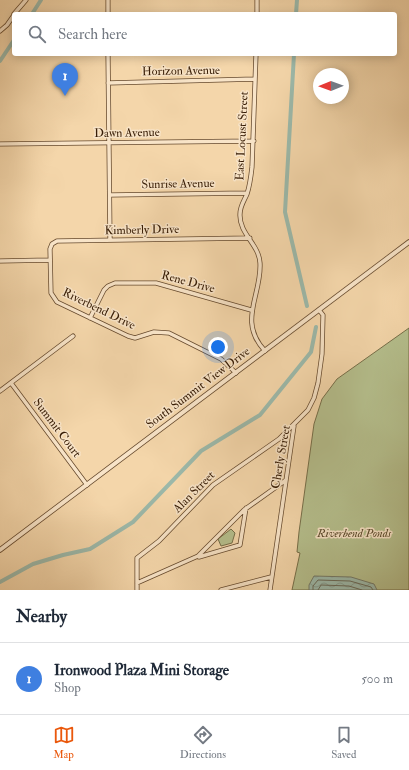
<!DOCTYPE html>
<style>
body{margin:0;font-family:"IM FELL Double Pica",serif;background:#f6f6f7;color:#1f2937}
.compass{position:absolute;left:313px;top:68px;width:36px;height:36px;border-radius:50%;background:#fff;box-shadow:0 2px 10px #0003;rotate:269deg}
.you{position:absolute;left:218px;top:347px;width:14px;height:14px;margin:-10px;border:3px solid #fff;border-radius:50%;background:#1a73e8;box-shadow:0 0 0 6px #1a73e833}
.badge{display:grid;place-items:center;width:26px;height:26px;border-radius:50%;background:#ea580c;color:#fff;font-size:13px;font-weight:700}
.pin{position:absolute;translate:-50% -33px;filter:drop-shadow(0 1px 2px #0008)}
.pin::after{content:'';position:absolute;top:21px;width:14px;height:12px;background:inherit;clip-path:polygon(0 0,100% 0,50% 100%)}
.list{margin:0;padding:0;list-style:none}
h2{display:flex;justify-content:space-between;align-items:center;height:52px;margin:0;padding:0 16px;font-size:17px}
h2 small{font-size:13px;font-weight:400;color:#747a83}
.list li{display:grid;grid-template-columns:26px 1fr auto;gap:12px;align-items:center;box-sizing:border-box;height:72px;padding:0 16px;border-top:1px solid #e0e1e3}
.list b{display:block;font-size:15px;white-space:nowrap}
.list p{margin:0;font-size:13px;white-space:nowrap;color:#747a83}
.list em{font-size:13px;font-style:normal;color:#747a83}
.icon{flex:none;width:22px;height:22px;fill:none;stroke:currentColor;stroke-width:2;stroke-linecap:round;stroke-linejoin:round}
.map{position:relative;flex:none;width:409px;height:590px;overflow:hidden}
.search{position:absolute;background:#fff;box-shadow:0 2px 10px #0003;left:12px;right:12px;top:12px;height:44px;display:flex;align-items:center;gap:10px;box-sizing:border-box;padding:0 14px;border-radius:4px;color:#747a83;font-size:15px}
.sheet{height:124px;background:#fff}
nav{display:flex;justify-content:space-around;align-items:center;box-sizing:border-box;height:56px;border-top:1px solid #e0e1e3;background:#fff;font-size:11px;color:#747a83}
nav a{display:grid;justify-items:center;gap:2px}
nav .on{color:#ea580c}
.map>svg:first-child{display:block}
.park{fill:#b5bf8d;stroke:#766e49}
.water{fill:url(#water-waves);stroke:#747a68}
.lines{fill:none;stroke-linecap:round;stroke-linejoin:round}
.shore{stroke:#6a6a58;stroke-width:1}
.canal{stroke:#9cb9aa;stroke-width:4}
.minor-casing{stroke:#664a2e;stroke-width:5}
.tertiary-casing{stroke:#664a2e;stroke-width:5.5}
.minor{stroke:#f8e4c8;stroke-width:3.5}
.tertiary{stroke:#f8e4c8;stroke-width:4}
.labels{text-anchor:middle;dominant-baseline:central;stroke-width:3;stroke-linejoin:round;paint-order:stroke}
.street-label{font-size:12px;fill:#371c05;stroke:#f8e4c8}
.park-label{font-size:12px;font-style:italic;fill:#5d4d2e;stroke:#f8e4c8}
</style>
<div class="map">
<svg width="409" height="590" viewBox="0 0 409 590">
<defs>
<pattern id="water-waves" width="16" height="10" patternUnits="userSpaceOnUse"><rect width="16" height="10" fill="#9cb9aa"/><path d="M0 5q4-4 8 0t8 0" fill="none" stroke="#879e91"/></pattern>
</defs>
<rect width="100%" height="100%" fill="#f4d6aa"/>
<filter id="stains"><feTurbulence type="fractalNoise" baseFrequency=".005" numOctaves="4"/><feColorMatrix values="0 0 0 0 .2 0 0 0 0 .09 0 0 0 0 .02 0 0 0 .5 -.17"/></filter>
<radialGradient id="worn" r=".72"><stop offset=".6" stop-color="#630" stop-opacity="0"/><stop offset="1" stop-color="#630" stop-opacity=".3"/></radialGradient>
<path class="park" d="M 409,328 L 409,590 L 292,590 L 300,553 L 297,552 L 299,532 L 314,424 L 322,399 L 337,379 Z
M 231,529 L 235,533 L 232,543 L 221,546 L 218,539 Z"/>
<path class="water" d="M 314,576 L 351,577 L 374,584 L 377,590 L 309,590 L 309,585 Z"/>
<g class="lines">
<path class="shore" d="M 313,590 L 313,586 L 318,580 L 350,581 L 371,587 L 373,590
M 318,590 L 321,585 L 349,586 L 362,590"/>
<path class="canal" d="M 32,14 L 41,0
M 296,14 L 297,0
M 294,54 L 285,212 L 307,306
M 0,61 L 14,40
M 0,582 L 33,564 L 63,555 L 90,549 L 133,522 L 201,451 L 260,415 L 311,352 L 316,327"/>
<g class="minor-casing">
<path id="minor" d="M 108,0 L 108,14
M 14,14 L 26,0
M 257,14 L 257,0
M 0,31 L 7,25 L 14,15
M 108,54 L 110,240
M 256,54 L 252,167 C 251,176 250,185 247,194 C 244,201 240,206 240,214 C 239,234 259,244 260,263 C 262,295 237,321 265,351
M 108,83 L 255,79
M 0,144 L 254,141
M 110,195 L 247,193
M 0,261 L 50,260
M 90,318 L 104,290 L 108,286 L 115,283 L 156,283 L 251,310
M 236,373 L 221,359 L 169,333 L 154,332 L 135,338 L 128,336 L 57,302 L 51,293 L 50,249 L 52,244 L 57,241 L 250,238
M 11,383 L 87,485
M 0,391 L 73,336
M 199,557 L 240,545 L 246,508
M 137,583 L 198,556 L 244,510 L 286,480
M 137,590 L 137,558 L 159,541 L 213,485 L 279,439 L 308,410 L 314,398 L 318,383 L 322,354 L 323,315 L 319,310
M 221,590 L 271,577
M 270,590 L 294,426"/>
</g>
<g class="tertiary-casing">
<path id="tertiary" d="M 0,550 L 409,242"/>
</g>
<use href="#minor" class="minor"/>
<use href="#tertiary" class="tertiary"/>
</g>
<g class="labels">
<g class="street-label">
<text transform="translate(181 71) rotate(-1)">Horizon Avenue</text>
<text transform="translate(127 133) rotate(-1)">Dawn Avenue</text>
<text transform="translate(242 136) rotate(-87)">East Locust Street</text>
<text transform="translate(178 184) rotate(-1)">Sunrise Avenue</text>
<text transform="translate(142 230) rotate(-1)">Kimberly Drive</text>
<text transform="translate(188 282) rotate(15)">Rene Drive</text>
<text transform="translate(99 309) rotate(26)">Riverbend Drive</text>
<text transform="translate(198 388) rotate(-37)">South Summit View Drive</text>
<text transform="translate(57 428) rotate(53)">Summit Court</text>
<text transform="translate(281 457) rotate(-80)">Cherly Street</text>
<text transform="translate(194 492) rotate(-45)">Alan Street</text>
</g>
<g class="park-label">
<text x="354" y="533">Riverbend Ponds</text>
</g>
</g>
<rect width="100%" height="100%" filter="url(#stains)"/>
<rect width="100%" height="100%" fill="url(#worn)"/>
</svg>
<svg class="compass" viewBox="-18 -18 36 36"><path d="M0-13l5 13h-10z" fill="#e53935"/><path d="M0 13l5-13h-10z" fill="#747a83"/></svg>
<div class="you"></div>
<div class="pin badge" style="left:65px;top:96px;background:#3f7fe0">1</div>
<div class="search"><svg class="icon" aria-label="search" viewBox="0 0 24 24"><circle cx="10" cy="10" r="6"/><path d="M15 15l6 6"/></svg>Search here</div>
</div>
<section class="sheet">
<h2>Nearby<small></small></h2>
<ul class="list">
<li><span class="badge" style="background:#3f7fe0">1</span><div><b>Ironwood Plaza Mini Storage</b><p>Shop</p></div><em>500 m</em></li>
</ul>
</section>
<nav>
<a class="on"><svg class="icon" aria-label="map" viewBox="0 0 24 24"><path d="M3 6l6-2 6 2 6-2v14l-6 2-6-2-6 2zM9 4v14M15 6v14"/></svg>Map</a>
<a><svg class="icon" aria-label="directions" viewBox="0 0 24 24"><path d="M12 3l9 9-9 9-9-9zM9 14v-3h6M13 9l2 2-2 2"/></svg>Directions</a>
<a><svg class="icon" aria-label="saved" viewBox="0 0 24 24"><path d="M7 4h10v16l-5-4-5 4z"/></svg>Saved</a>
</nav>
